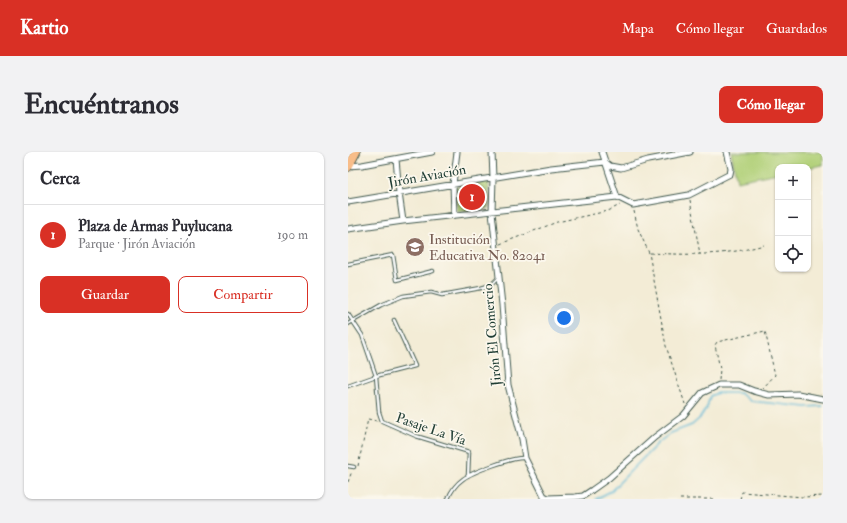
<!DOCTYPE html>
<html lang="es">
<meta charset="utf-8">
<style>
body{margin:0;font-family:"IM FELL Double Pica",serif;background:#f2f2f3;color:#2b2b33}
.controls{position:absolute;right:12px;top:12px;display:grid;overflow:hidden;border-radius:8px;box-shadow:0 1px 3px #0004}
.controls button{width:36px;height:36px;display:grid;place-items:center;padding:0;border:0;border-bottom:1px solid #e1e1e2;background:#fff;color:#2b2b33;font:20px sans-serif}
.you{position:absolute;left:216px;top:166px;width:14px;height:14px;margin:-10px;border:3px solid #fff;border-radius:50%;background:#1a73e8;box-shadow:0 0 0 6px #1a73e833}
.badge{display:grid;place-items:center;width:26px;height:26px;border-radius:50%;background:#d93025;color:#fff;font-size:13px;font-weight:700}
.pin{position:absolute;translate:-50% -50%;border:2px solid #fff;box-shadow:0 1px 4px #0006}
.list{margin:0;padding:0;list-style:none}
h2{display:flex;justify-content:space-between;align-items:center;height:52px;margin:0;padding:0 16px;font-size:17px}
h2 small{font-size:13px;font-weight:400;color:#7c7c81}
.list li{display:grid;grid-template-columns:26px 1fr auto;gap:12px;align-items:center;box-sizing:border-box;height:60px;padding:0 16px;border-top:1px solid #e1e1e2}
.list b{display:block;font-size:15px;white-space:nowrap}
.list p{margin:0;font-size:13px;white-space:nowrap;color:#7c7c81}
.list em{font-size:13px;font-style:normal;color:#7c7c81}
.actions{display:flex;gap:8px;padding:12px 16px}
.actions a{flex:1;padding:9px 0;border:1px solid #d93025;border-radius:8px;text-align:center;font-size:14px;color:#d93025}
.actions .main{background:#d93025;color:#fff}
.icon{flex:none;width:22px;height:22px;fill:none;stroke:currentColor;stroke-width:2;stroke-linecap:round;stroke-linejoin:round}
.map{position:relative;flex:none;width:475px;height:347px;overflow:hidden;border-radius:8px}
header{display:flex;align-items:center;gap:24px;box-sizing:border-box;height:56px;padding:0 20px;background:#d93025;color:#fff}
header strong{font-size:19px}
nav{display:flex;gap:22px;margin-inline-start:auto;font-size:14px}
.intro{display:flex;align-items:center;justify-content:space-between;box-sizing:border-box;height:96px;padding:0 24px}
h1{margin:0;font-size:28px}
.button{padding:10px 18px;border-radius:8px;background:#d93025;color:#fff;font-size:14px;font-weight:700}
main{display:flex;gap:24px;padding:0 24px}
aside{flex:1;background:#fff;border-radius:8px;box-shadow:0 1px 3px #0004}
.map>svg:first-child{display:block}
.green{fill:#b1d078;stroke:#688656}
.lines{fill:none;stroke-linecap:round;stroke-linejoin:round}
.stream{stroke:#56b6d5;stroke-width:1.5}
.lane-casing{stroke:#3f574c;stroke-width:4.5}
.street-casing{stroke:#3f574c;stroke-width:7}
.primary-casing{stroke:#3f574c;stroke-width:10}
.path{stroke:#3f574c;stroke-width:1;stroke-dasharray:3 3;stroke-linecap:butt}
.lane{stroke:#fff;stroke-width:2.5}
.street{stroke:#fff;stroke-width:5}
.primary{stroke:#f8bd89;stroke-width:8}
.labels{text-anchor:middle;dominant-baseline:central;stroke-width:3.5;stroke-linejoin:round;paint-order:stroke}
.street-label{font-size:14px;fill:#1f3d34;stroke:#fbf7ec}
.education-label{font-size:14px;fill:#785e54;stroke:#fbf7ec;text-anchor:start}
</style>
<header>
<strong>Kartio</strong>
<nav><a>Mapa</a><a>Cómo llegar</a><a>Guardados</a></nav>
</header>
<div class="intro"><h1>Encuéntranos</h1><a class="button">Cómo llegar</a></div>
<main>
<aside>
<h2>Cerca<small></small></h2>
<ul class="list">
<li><span class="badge">1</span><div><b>Plaza de Armas Puylucana</b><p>Parque · Jirón Aviación</p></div><em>190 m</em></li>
</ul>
<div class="actions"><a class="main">Guardar</a><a>Compartir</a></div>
</aside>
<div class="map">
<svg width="475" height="347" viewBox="0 0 475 347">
<rect width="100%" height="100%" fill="#fbf7ec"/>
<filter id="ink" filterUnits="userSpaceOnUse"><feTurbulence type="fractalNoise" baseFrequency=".025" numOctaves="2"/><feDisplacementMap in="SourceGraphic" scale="8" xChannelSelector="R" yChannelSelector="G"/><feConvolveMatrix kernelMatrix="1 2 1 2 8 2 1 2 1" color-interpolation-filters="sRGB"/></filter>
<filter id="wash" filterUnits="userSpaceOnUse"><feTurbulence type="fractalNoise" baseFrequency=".012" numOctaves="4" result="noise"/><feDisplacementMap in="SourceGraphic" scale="16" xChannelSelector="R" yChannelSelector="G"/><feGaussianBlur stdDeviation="0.9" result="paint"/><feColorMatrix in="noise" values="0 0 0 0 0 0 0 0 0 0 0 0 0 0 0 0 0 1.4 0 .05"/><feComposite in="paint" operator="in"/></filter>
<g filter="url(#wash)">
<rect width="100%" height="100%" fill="#f3ecd6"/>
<path class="green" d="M 383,0 L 475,0 L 475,13 L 460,16 L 430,15 L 430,21 L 389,29 Z
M 141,29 L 140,56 L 109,59 L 107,35 Z"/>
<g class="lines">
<path class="stream" d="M 0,345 L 1,347
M 248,347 L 263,339 L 311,290 L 323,281 L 344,273 L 352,266 L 359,255 L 362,244 L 369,241 L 392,241 L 402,249 L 458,255 L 475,254"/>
</g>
</g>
<g filter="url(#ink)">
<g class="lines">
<g class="lane-casing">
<path id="lane" d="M 0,112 L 45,103 L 49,128 L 85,119
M 0,162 L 14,183 L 28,224 L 31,260 L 34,269 L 68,284 L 121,300 L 120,324
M 0,172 L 33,153 L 55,144 L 83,140 L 94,143 L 133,136 L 143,133 L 151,125
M 0,234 L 28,224 L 67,214 L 46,168
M 0,314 L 6,315
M 100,347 C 103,339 108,332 115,327 C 124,320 165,305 176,306"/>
</g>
<g class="street-casing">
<path id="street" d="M 144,0 L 145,26 L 144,60 L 154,153 L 160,233 L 174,287 L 177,306 L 196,344 L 196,347
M 254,0 L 269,45
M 48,7 L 51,41 L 55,69
M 0,14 L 14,13 L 84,0
M 269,45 L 285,53 L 341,43 L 382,22 L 383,17 L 379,0
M 0,50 L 203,16 L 257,10 L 262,14 L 273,16 L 300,8 L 342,0
M 106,63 L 105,32 L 109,0
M 0,77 L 55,69 L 269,45
M 196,344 L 200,346 L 227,345 L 235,344 L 244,338 L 261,326 L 307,285 L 335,264 L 354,241 L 371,233 L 391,233 L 406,239 L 421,243 L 450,242 L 475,247"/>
</g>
<g class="primary-casing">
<path id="primary" d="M 0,15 L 8,0"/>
</g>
<path class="path" d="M 342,48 L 352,102
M 286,59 L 290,77 L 301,101 L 318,194 L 337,252
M 152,92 L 209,70 L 260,59 L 272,53
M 302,101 C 343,103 376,104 416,93
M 371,228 L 372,217 L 367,193 L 369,190 L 417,179 L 427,223 L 415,236
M 10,314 L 20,267 L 29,269
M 0,330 L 4,319
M 332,347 L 367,347
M 392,347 L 394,340 L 455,345 L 475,344"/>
<use href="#lane" class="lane"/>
<use href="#street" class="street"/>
<use href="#primary" class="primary"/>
</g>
</g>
<defs>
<g id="school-disc" transform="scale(1)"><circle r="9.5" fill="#8d6e63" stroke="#fbf7ec"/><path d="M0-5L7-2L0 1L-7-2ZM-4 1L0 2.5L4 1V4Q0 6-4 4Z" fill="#fff"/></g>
</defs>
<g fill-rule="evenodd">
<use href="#school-disc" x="67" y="95"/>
</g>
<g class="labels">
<g class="street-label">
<text transform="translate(79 24) rotate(-10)">Jirón Aviación</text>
<text transform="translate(144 183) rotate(-95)">Jirón El Comercio</text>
<text transform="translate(83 277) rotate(19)">Pasaje La Vía</text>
</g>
<g class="education-label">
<text x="81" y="87">Institución<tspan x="81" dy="16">Educativa No. 82041</tspan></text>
</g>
</g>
</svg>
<div class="controls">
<button>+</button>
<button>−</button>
<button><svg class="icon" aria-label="locate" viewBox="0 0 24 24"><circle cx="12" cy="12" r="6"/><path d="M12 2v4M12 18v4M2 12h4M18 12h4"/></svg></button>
</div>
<div class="you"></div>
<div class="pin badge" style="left:124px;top:45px">1</div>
</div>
</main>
